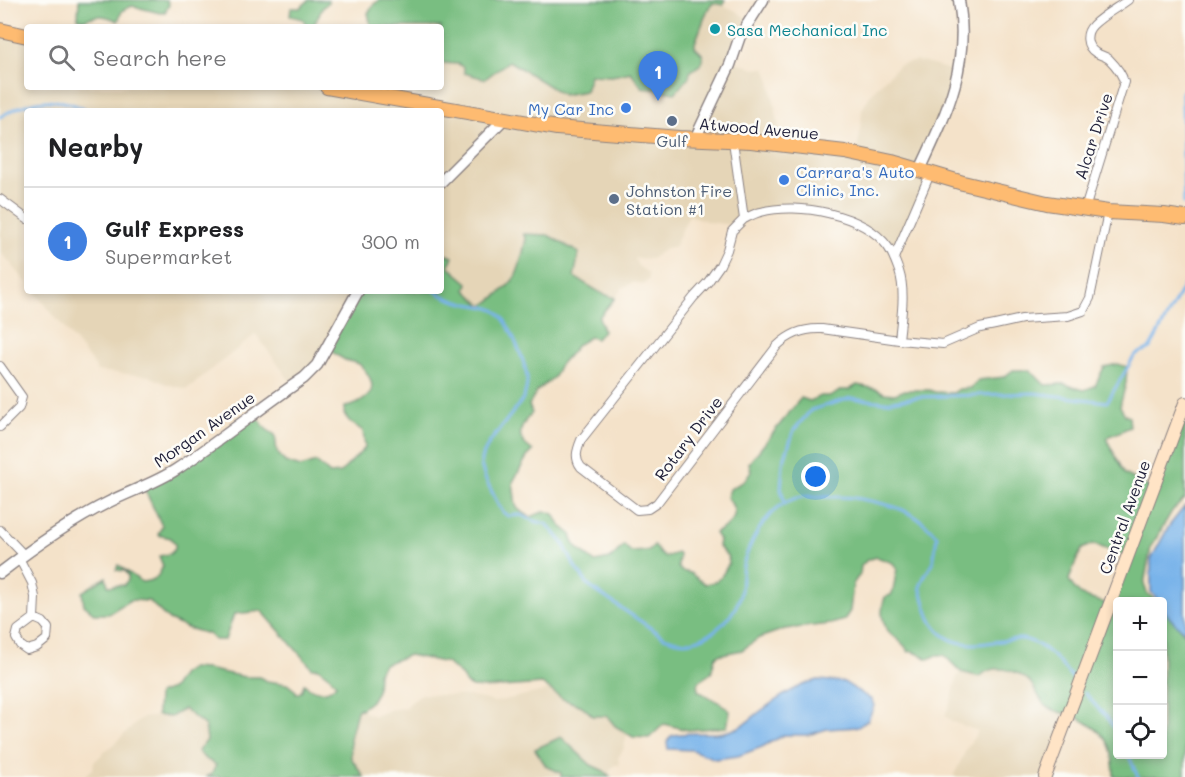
<!DOCTYPE html>
<meta charset="utf-8">
<style>
body{margin:0;font-family:Mali,sans-serif;background:#f6f6f6;color:#202124}
.controls{position:absolute;right:18px;bottom:18px;display:grid;overflow:hidden;border-radius:6px;box-shadow:0 3px 9px #0003}
.controls button{width:54px;height:54px;display:grid;place-items:center;padding:0;border:0;border-bottom:2px solid #e0e0e0;background:#fff;color:#202124;font:30px sans-serif}
.you{position:absolute;left:816px;top:477px;width:21px;height:21px;margin:-15px;border:4px solid #fff;border-radius:50%;background:#1a73e8;box-shadow:0 0 0 9px #1a73e833}
.badge{display:grid;place-items:center;width:39px;height:39px;border-radius:50%;background:#b5179e;color:#fff;font-size:20px;font-weight:700}
.pin{position:absolute;translate:-50% -50px;filter:drop-shadow(0 2px 3px #0008)}
.pin::after{content:'';position:absolute;top:32px;width:21px;height:18px;background:inherit;clip-path:polygon(0 0,100% 0,50% 100%)}
.list{margin:0;padding:0;list-style:none}
h2{display:flex;justify-content:space-between;align-items:center;height:78px;margin:0;padding:0 24px;font-size:26px}
h2 small{font-size:20px;font-weight:400;color:#757577}
.list li{display:grid;grid-template-columns:39px 1fr auto;gap:18px;align-items:center;box-sizing:border-box;height:108px;padding:0 24px;border-top:2px solid #e0e0e0}
.list b{display:block;font-size:22px;white-space:nowrap}
.list p{margin:0;font-size:20px;white-space:nowrap;color:#757577}
.list em{font-size:20px;font-style:normal;color:#757577}
.icon{flex:none;width:33px;height:33px;fill:none;stroke:currentColor;stroke-width:2;stroke-linecap:round;stroke-linejoin:round}
.map{position:relative;flex:none;width:1185px;height:777px;overflow:hidden}
.search{position:absolute;background:#fff;box-shadow:0 3px 9px #0003;left:24px;top:24px;width:420px;height:66px;display:flex;align-items:center;gap:15px;box-sizing:border-box;padding:0 21px;border-radius:6px;color:#757577;font-size:22px}
.panel{position:absolute;background:#fff;box-shadow:0 3px 9px #0003;left:24px;top:108px;width:420px;height:186px;border-radius:6px}
.map>svg:first-child{display:block}
.built{fill:#e5d5b7}
.forest{fill:#79be81;stroke:#4e705e;stroke-width:1.5;fill-rule:evenodd}
.water{fill:#79b4ea;stroke:#4e6b92;stroke-width:1.5}
.lines{fill:none;stroke-linecap:round;stroke-linejoin:round}
.stream{stroke:#79b4ea;stroke-width:3}
.minor-casing{stroke:#8b8282;stroke-width:10}
.tertiary-casing{stroke:#8b8282;stroke-width:13}
.secondary-casing{stroke:#8b8282;stroke-width:14}
.primary-casing{stroke:#8b8282;stroke-width:16}
.minor{stroke:#fff;stroke-width:8}
.tertiary{stroke:#fff;stroke-width:10}
.secondary{stroke:#ffe4c6;stroke-width:12}
.primary{stroke:#febb71;stroke-width:14}
.culture-dot{fill:#0f9aa8;stroke:#fdfcf7;stroke-width:2}
.shop-dot{fill:#3f7fe0;stroke:#fdfcf7;stroke-width:2}
.service-dot{fill:#5c6f8a;stroke:#fdfcf7;stroke-width:2}
.labels{text-anchor:middle;dominant-baseline:central;stroke-width:5;stroke-linejoin:round;paint-order:stroke}
.culture-label{font-size:16px;fill:#0d838f;stroke:#fdfcf7;text-anchor:start}
.shop-label{font-size:16px;fill:#366cbe;stroke:#fdfcf7;text-anchor:end}
.street-label{font-size:16px;fill:#22223b;stroke:#fdfcf7}
.service-label{font-size:16px;fill:#4e5e75;stroke:#fdfcf7}
</style>
<div class="map">
<svg width="1185" height="777" viewBox="0 0 1185 777">
<rect width="100%" height="100%" fill="#fdfcf7"/>
<filter id="ink" filterUnits="userSpaceOnUse"><feTurbulence type="fractalNoise" baseFrequency=".0167" numOctaves="2"/><feDisplacementMap in="SourceGraphic" scale="12" xChannelSelector="R" yChannelSelector="G"/><feConvolveMatrix kernelMatrix="1 2 1 2 8 2 1 2 1" color-interpolation-filters="sRGB"/></filter>
<filter id="wash" filterUnits="userSpaceOnUse"><feTurbulence type="fractalNoise" baseFrequency=".008" numOctaves="4" result="noise"/><feDisplacementMap in="SourceGraphic" scale="24" xChannelSelector="R" yChannelSelector="G"/><feGaussianBlur stdDeviation="1.35" result="paint"/><feColorMatrix in="noise" values="0 0 0 0 0 0 0 0 0 0 0 0 0 0 0 0 0 1.4 0 .05"/><feComposite in="paint" operator="in"/></filter>
<g filter="url(#wash)">
<rect width="100%" height="100%" fill="#f4e2c9"/>
<path class="built" d="M 713,2 L 723,5 L 738,12 L 749,21 L 734,61 L 755,69 L 765,68 L 770,81 L 782,143 L 856,153 L 860,135 L 862,110 L 871,93 L 899,65 L 917,61 L 919,63 L 922,62 L 957,72 L 922,170 L 929,175 L 896,254 L 873,232 L 833,215 L 767,211 L 736,220 L 731,225 L 709,222 L 689,215 L 674,247 L 666,248 L 651,259 L 634,258 L 638,266 L 648,273 L 649,279 L 643,285 L 634,282 L 622,288 L 615,298 L 601,293 L 573,277 L 523,234 L 526,239 L 518,268 L 514,277 L 503,290 L 482,307 L 466,290 L 468,283 L 448,266 L 452,257 L 441,252 L 441,111 L 27,111 L 27,283 L 7,259 L 0,253 L 0,30 L 27,36 L 27,87 L 323,87 L 415,103 L 417,87 L 441,87 L 442,63 L 458,64 L 464,68 L 509,61 L 563,95 L 573,94 L 590,75 L 612,76 L 632,72 L 642,87 L 669,93 L 690,72 L 698,67 L 703,55 L 695,47 L 695,43 L 708,9 Z
M 34,291 L 359,291 L 329,347 L 293,385 L 256,334 L 187,389 L 166,384 L 149,376 L 97,371 L 95,366 Z
M 995,668 L 1015,673 L 1028,680 L 1036,690 L 1065,714 L 1045,777 L 953,777 L 967,748 L 978,731 L 953,722 L 945,716 L 953,695 L 957,676 L 961,672 L 980,677 L 984,673 Z
M 549,690 L 563,699 L 582,706 L 593,716 L 607,716 L 615,726 L 627,734 L 624,748 L 618,758 L 620,765 L 615,765 L 611,769 L 609,775 L 604,771 L 591,765 L 561,737 L 546,766 L 561,773 L 561,777 L 364,777 L 351,758 L 350,738 L 357,711 L 360,708 L 364,712 L 375,716 L 389,710 L 404,708 L 421,694 L 469,696 L 495,702 Z
M 183,709 L 205,726 L 207,740 L 204,758 L 216,765 L 212,774 L 206,777 L 83,777 L 93,769 L 94,762 L 143,717 L 153,717 L 157,715 L 166,717 Z"/>
<path class="forest" d="M 79,0 L 167,0 L 169,5 L 165,12 L 160,13 L 132,6 L 122,11 L 118,21 C 106,15 96,14 84,20 L 78,18 Z
M 309,0 L 328,0 L 328,3 L 323,7 L 313,27 L 307,27 L 303,19 L 290,16 L 291,8 L 300,8 Z
M 380,0 L 725,0 L 723,5 L 713,3 L 708,9 L 695,43 L 695,47 L 703,55 L 701,64 L 690,72 L 689,77 L 675,93 L 642,87 L 631,72 L 612,76 L 590,75 L 585,91 L 563,95 L 509,61 L 485,79 L 464,73 L 464,68 L 458,64 L 442,63 L 441,64 L 441,27 L 371,27 L 368,13 L 374,4 Z
M 523,234 L 548,235 L 579,253 L 574,277 L 601,293 L 615,298 L 599,317 L 603,331 L 596,339 L 590,337 L 578,344 L 559,366 L 554,377 L 537,391 L 529,405 L 532,413 C 526,419 517,431 522,440 C 524,444 529,448 533,451 L 527,457 L 513,482 L 516,506 L 519,510 L 530,517 L 546,511 L 554,514 L 560,525 L 571,534 C 573,548 584,553 595,562 L 610,559 L 624,545 L 631,552 L 649,551 L 654,545 L 660,554 L 665,557 L 677,553 L 679,554 L 678,567 L 681,571 L 690,573 L 705,584 C 721,582 722,575 729,563 L 728,557 L 718,546 L 719,540 L 715,533 C 734,523 741,515 727,497 L 730,489 L 744,481 L 751,471 L 749,463 L 801,398 L 810,401 L 821,396 L 832,396 L 841,390 L 849,390 L 857,385 L 877,389 L 884,393 L 895,394 L 905,390 L 929,390 L 935,392 L 953,393 L 959,389 L 971,388 L 978,380 L 1004,377 L 1013,370 L 1030,370 L 1045,385 L 1064,384 L 1084,390 L 1095,386 L 1104,367 L 1118,364 L 1127,367 L 1126,383 L 1120,406 L 1125,415 L 1129,417 L 1130,427 L 1106,438 L 1125,474 L 1152,489 L 1185,419 L 1185,499 L 1172,511 L 1151,547 L 1144,584 L 1147,593 L 1156,601 L 1118,602 L 1118,754 L 1162,754 L 1163,609 L 1185,634 L 1185,777 L 1114,777 C 1113,750 1112,738 1087,723 C 1082,720 1076,716 1071,715 C 1063,713 1051,711 1045,705 C 1039,699 1036,689 1030,682 C 1018,670 992,662 980,677 L 961,672 L 944,655 L 938,655 L 928,659 C 923,655 917,654 912,651 L 909,652 C 902,641 900,642 891,634 C 881,624 880,610 885,597 L 891,595 C 895,589 894,578 897,570 L 893,563 L 877,557 L 867,560 L 861,566 L 860,574 L 853,584 L 850,611 L 844,620 L 831,624 L 785,629 L 759,638 L 742,650 L 718,655 L 715,658 L 711,673 L 698,682 L 698,691 L 720,703 L 730,711 L 727,727 L 688,730 L 664,724 L 649,738 L 633,737 L 615,726 L 607,716 L 593,716 L 582,706 L 563,699 L 542,684 L 487,688 L 472,687 L 466,684 L 461,675 L 447,663 L 409,655 L 384,664 L 378,673 L 377,691 L 371,701 L 361,709 L 360,708 L 357,711 L 350,738 L 351,758 L 364,777 L 206,777 L 212,774 L 216,765 L 204,758 L 198,751 L 207,740 L 205,726 L 184,709 L 171,717 L 157,715 L 158,694 L 172,689 L 182,674 L 191,668 L 206,669 L 245,677 L 259,677 L 267,681 L 287,684 L 296,691 L 296,694 L 301,692 L 304,684 C 314,693 328,695 336,684 L 330,677 L 318,668 L 312,668 L 262,611 L 234,614 L 225,640 L 215,640 L 208,634 L 187,628 L 169,620 L 149,601 L 130,600 L 108,614 L 95,614 L 84,605 L 82,592 L 106,577 L 108,586 L 124,585 L 128,580 L 128,575 L 125,571 L 116,570 L 118,565 L 142,582 C 156,580 157,579 163,566 L 159,556 L 170,554 L 175,549 L 175,544 L 171,538 L 158,535 L 162,526 L 144,488 L 256,415 L 266,429 L 275,435 L 277,452 L 285,462 L 301,467 L 316,462 L 330,474 L 340,473 L 365,448 L 363,431 L 350,422 L 344,414 L 345,407 C 354,406 360,403 367,397 C 378,387 368,372 359,364 C 354,361 350,362 345,360 C 339,357 334,353 328,349 L 359,291 L 441,291 L 441,252 L 453,257 L 448,266 L 468,283 L 466,290 L 483,306 C 494,298 507,289 515,277 C 521,266 523,251 526,239 ZM 1092,544 L 1126,556 L 1110,604 C 1090,599 1079,599 1069,580 L 1073,568 L 1082,549 Z
M 561,737 L 591,765 L 604,771 L 611,777 L 561,777 L 561,773 L 546,766 L 535,749 Z"/>
<path class="water" d="M 1185,506 L 1185,632 C 1176,625 1163,613 1162,602 L 1159,601 L 1151,592 L 1151,559 L 1169,526 Z
M 818,680 L 844,682 L 872,700 L 874,706 L 868,720 L 858,727 L 827,729 L 808,735 L 784,735 L 762,747 L 738,756 L 715,759 L 692,750 L 668,749 L 667,742 L 671,736 C 692,729 717,739 739,727 C 746,724 752,718 758,713 C 777,699 795,686 818,680 Z"/>
<g class="lines">
<path class="stream" d="M 0,117 C 29,99 58,94 88,111
M 1184,204 L 1182,93 L 1185,88
M 435,291 C 445,298 457,302 469,304 C 477,306 489,306 496,311 C 508,318 528,368 527,381 C 527,388 525,394 523,399 L 489,443 L 481,459 L 481,465 L 485,478 L 499,506 L 503,512 L 508,516 L 521,515 L 534,521 L 547,524 L 563,543 L 575,567 L 590,587 L 664,637 C 673,640 681,643 691,641 C 710,638 730,621 738,602 C 744,590 740,575 744,562 C 752,536 772,501 802,497 C 810,496 818,497 825,497 C 837,497 849,496 861,499 C 892,505 916,510 937,536 L 933,563 L 925,575 L 920,587 C 924,598 926,612 932,622 C 946,646 971,646 994,642 C 1004,641 1018,637 1027,640 C 1047,646 1060,663 1073,679
M 785,504 L 781,489 L 783,463 L 794,430 L 811,410 L 851,398 L 885,402 L 918,397 L 1034,393 L 1107,402 L 1135,355 L 1150,348 L 1185,284
M 1085,693 L 1097,707 L 1106,716 L 1118,734
M 1128,754 L 1138,777"/>
</g>
</g>
<g filter="url(#ink)">
<g class="lines">
<g class="minor-casing">
<path id="minor" d="M 733,141 L 744,219 L 732,231 L 727,250 L 720,265 L 708,282 L 694,297 L 581,440 C 577,450 574,458 581,467 L 637,510 L 648,509 L 657,503 L 777,346 C 790,333 804,328 822,329 L 899,340 L 943,344 L 980,328 L 995,325 L 1022,319 L 1068,316 L 1083,311 L 1090,298 L 1108,212
M 0,199 L 27,219
M 1085,209 L 1124,82 C 1122,73 1116,66 1109,59 C 1105,56 1100,55 1096,53 C 1085,46 1085,33 1093,25 C 1103,15 1117,8 1128,0
M 744,219 C 750,216 755,213 761,212 C 798,202 864,214 888,247 C 893,254 896,263 899,271 C 906,292 901,318 899,340
M 894,258 L 930,174
M 0,366 L 22,397 L 19,408 L 0,427
M 0,530 L 24,555
M 19,558 L 32,583 L 35,597 L 34,618 L 18,630 L 16,638 L 20,645 L 27,650 L 37,647 L 47,639 L 48,628 L 43,622 L 34,618"/>
</g>
<g class="tertiary-casing">
<path id="tertiary" d="M 695,139 L 730,65 L 740,36 L 763,0
M 920,170 C 947,112 970,66 959,0
M 441,182 L 504,119
M 0,573 C 34,547 69,522 107,503 C 130,491 156,483 177,469 C 221,440 261,407 304,378 L 317,365 L 358,291"/>
</g>
<g class="secondary-casing">
<path id="secondary" d="M 1045,777 L 1185,403"/>
</g>
<g class="primary-casing">
<path id="primary" d="M 0,30 L 27,36
M 327,87 L 557,128 L 679,138 L 751,141 L 845,152 L 892,162 L 963,183 L 1047,203 L 1108,212 L 1164,215 L 1185,218"/>
</g>
<use href="#minor" class="minor"/>
<use href="#tertiary" class="tertiary"/>
<use href="#secondary" class="secondary"/>
<use href="#primary" class="primary"/>
</g>
</g>
<circle class="culture-dot" cx="715" cy="29" r="6"/>
<g class="shop-dot">
<circle cx="626" cy="108" r="6"/>
<circle cx="784" cy="180" r="6"/>
</g>
<g class="service-dot">
<circle cx="672" cy="121" r="6"/>
<circle cx="614" cy="199" r="6"/>
</g>
<g class="labels">
<g class="culture-label">
<text x="727" y="29">Sasa Mechanical Inc</text>
</g>
<g class="shop-label">
<text x="614" y="108">My Car Inc</text>
<text x="796" y="171" text-anchor="start">Carrara's Auto<tspan x="796" dy="18">Clinic, Inc.</tspan></text>
</g>
<g class="street-label">
<text transform="translate(759 128) rotate(5)">Atwood Avenue</text>
<text transform="translate(1093 136) rotate(-72)">Alcar Drive</text>
<text transform="translate(204 429) rotate(-35)">Morgan Avenue</text>
<text transform="translate(688 438) rotate(-53)">Rotary Drive</text>
<text transform="translate(1124 517) rotate(-70)">Central Avenue</text>
</g>
<g class="service-label">
<text x="672" y="140">Gulf</text>
<text x="626" y="190" text-anchor="start">Johnston Fire<tspan x="626" dy="18">Station #1</tspan></text>
</g>
</g>
</svg>
<div class="controls">
<button>+</button>
<button>−</button>
<button><svg class="icon" aria-label="locate" viewBox="0 0 24 24"><circle cx="12" cy="12" r="6"/><path d="M12 2v4M12 18v4M2 12h4M18 12h4"/></svg></button>
</div>
<div class="you"></div>
<div class="pin badge" style="left:658px;top:101px;background:#3f7fe0">1</div>
<div class="search"><svg class="icon" aria-label="search" viewBox="0 0 24 24"><circle cx="10" cy="10" r="6"/><path d="M15 15l6 6"/></svg>Search here</div>
<section class="panel">
<h2>Nearby<small></small></h2>
<ul class="list">
<li><span class="badge" style="background:#3f7fe0">1</span><div><b>Gulf Express</b><p>Supermarket</p></div><em>300 m</em></li>
</ul>
</section>
</div>
